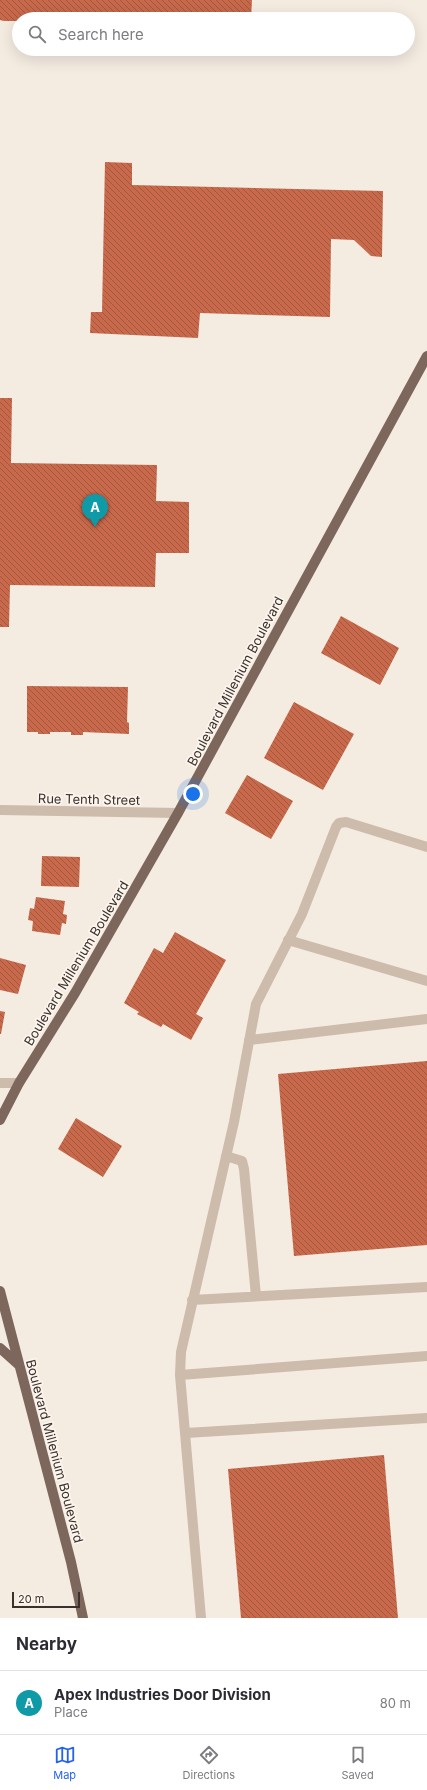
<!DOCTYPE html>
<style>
body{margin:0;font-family:Inter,sans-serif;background:#f2f2f3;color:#2b2b33}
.scale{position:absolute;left:12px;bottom:10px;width:68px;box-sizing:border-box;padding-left:4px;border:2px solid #3b302b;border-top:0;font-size:11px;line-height:14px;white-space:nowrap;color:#3b302b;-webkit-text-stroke:3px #fbf5ee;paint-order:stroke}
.you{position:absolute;left:193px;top:794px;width:14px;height:14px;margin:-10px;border:3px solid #fff;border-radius:50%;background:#1a73e8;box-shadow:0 0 0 6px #1a73e833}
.badge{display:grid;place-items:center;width:26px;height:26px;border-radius:50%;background:#2563eb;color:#fff;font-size:13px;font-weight:700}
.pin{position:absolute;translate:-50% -33px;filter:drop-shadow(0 1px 2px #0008)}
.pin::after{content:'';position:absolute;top:21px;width:14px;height:12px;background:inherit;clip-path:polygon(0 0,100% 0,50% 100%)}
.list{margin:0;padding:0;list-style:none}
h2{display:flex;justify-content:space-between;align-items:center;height:52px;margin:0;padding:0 16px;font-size:17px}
h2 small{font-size:13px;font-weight:400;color:#7c7c81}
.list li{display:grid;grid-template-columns:26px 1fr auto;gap:12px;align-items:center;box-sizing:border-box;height:64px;padding:0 16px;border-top:1px solid #e1e1e2}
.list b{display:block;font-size:15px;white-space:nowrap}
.list p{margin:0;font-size:13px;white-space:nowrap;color:#7c7c81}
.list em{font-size:13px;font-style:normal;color:#7c7c81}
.icon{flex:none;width:22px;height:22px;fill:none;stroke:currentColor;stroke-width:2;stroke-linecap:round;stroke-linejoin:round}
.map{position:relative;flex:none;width:427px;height:1618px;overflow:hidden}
.search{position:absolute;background:#fff;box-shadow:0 4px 16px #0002;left:12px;right:12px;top:12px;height:44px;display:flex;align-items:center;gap:10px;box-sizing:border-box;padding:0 14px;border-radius:22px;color:#7c7c81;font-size:15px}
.sheet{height:116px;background:#fff}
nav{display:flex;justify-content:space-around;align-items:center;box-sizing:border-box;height:56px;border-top:1px solid #e1e1e2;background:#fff;font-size:11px;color:#7c7c81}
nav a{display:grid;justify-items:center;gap:2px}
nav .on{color:#2563eb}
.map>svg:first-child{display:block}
.building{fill:url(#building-back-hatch)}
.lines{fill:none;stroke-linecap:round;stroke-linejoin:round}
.minor{stroke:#cdbbac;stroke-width:10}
.major{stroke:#7d675c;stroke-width:10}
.labels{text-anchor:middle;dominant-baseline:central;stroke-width:3.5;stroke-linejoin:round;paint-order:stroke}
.street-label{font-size:13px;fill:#3b302b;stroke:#fbf5ee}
</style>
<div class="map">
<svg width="427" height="1618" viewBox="0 0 427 1618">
<defs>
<pattern id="building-back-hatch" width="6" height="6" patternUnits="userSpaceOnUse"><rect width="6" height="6" fill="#c8694b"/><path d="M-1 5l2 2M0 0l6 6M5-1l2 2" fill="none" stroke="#a4573f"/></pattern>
</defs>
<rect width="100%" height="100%" fill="#f4ebe1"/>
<path class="building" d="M 0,0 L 252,0 L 251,19 L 19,19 L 19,21 L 4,21 L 0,20 Z
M 105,162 L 132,163 L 132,185 L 383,191 L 382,257 L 371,256 L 354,240 L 331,239 L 330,317 L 200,313 L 198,338 L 90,333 L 91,312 L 102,312 Z
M 0,398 L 12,398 L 11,463 L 157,465 L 156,501 L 189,502 L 189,553 L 156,553 L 155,587 L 10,585 L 9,627 L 0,627 Z
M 341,616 L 399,648 L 380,685 L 321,653 Z
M 27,686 L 128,687 L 127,722 L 129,723 L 129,734 L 83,732 L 83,735 L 71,735 L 71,732 L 50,732 L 50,734 L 38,734 L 38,732 L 27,732 Z
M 294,702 L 354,734 L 323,790 L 264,758 Z
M 247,775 L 293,801 L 271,839 L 225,813 Z
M 42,856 L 80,857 L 79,887 L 41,886 Z
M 36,897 L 65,901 L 63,914 L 67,915 L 66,924 L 62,923 L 60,935 L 32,931 L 33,921 L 28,920 L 30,908 L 34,909 Z
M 175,932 L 226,960 L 196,1014 L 203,1018 L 191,1040 L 163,1024 L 161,1027 L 137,1014 L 139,1012 L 124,1003 L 154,948 L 163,953 Z
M 0,958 L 26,965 L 18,994 L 0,990 Z
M 0,1011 L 5,1012 L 1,1034 L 0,1034 Z
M 427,1061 L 427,1245 L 294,1256 L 278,1074 Z
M 76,1118 L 122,1146 L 103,1177 L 58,1149 Z
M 384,1455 L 398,1618 L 241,1618 L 228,1469 Z"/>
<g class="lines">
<path class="minor" d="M 0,810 L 178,813
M 288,940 L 427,981
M 249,1040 L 427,1019
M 0,1083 L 19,1083
M 226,1156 L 242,1161 L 244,1169 L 256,1296
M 192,1300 L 427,1287
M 180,1375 L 427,1356
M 186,1433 L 427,1418
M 201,1618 L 180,1375 L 181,1352 L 234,1122 L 256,1004 L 302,914 L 336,827 L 339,823 L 346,822 L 427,847"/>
<path class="major" d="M 0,1120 L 19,1083 L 75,993 L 178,813 L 427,356
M 0,1291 L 71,1562 L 83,1618
M 0,1348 L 19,1365"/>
</g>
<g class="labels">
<g class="street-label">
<text transform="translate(235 681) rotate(-62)">Boulevard Millenium Boulevard</text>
<text transform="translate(89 799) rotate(1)">Rue Tenth Street</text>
<text transform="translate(76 963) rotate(-59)">Boulevard Millenium Boulevard</text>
<text transform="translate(55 1451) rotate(75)">Boulevard Millenium Boulevard</text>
</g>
</g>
</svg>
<div class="scale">20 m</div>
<div class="you"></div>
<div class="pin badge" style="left:95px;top:527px;background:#0f9aa8">A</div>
<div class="search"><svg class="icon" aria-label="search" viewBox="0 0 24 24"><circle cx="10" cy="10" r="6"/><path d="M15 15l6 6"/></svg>Search here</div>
</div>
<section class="sheet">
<h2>Nearby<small></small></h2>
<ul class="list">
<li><span class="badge" style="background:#0f9aa8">A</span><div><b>Apex Industries Door Division</b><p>Place</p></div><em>80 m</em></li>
</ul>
</section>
<nav>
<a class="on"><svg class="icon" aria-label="map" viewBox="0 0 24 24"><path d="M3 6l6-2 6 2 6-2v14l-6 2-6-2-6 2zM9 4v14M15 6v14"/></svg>Map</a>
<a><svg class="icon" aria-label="directions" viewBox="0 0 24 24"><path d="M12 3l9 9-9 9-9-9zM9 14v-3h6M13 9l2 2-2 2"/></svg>Directions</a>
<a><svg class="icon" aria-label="saved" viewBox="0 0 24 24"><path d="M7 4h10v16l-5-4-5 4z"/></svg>Saved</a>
</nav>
